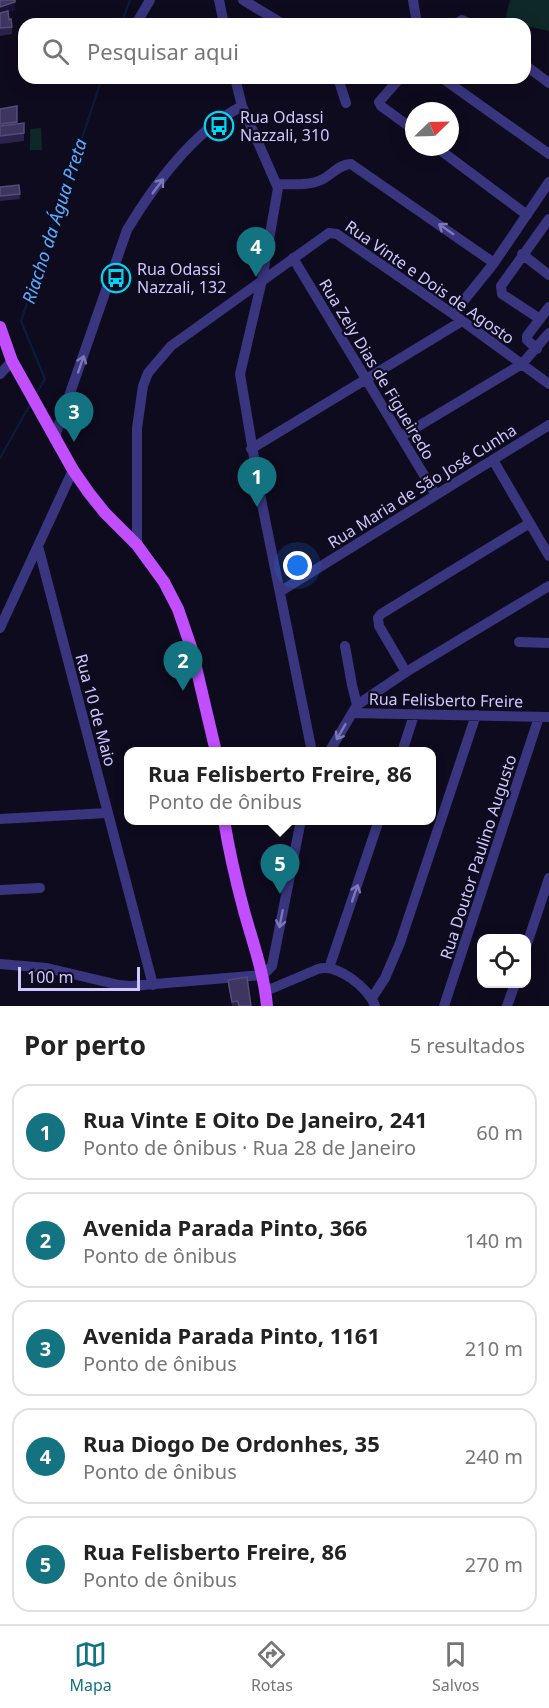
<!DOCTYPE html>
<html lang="pt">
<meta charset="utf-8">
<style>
body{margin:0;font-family:"Noto Sans",sans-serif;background:#f2f2f2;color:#222}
.controls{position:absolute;right:18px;bottom:18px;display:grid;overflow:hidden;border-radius:12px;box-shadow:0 3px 15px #0003}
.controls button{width:54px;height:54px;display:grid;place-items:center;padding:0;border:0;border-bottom:2px solid #e0e0e0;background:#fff;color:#222;font:30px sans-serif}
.compass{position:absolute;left:405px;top:102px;width:54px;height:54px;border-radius:50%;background:#fff;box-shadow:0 3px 15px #0003;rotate:67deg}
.scale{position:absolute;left:18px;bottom:15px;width:122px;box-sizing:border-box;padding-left:6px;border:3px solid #cfc8ff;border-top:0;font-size:16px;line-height:21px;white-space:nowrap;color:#cfc8ff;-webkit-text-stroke:4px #0f0b1e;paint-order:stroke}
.you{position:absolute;left:298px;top:566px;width:21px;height:21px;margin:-15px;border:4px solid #fff;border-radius:50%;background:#1a73e8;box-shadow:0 0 0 9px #1a73e833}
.badge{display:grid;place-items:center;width:39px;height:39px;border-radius:50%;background:#137380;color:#fff;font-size:20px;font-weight:700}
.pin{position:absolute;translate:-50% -50px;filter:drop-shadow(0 2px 3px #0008)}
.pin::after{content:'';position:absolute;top:32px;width:21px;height:18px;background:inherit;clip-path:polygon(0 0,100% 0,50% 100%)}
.popup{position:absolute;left:124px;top:747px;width:312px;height:78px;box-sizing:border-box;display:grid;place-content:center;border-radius:12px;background:#fff;filter:drop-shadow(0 2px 4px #0005);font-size:20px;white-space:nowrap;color:#767676}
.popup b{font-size:22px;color:#222}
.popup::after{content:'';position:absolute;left:50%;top:100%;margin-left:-12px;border:12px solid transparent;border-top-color:#fff}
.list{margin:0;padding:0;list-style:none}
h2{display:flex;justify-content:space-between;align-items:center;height:78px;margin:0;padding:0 24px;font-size:26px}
h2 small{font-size:20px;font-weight:400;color:#767676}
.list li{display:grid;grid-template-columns:39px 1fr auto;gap:18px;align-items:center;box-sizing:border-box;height:96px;margin:0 12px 12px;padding:0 12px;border:2px solid #e0e0e0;border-radius:18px}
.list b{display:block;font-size:22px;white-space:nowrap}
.list p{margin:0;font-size:20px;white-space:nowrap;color:#767676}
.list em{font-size:20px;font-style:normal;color:#767676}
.icon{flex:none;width:33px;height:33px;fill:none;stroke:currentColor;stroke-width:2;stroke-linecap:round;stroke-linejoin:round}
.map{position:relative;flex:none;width:549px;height:1006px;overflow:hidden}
.search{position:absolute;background:#fff;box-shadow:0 3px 15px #0003;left:18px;right:18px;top:18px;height:66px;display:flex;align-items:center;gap:15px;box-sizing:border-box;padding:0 21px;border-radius:18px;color:#767676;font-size:22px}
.sheet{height:618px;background:#fff}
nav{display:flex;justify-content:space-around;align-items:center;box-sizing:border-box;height:84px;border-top:2px solid #e0e0e0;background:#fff;font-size:16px;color:#767676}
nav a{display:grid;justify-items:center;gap:3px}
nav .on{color:#137380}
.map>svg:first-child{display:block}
.green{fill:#0e2827}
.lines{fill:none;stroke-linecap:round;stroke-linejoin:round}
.stream{stroke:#091c3e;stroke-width:2}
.minor{stroke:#39357e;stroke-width:10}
.major{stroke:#c14fff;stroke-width:12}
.wall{fill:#2c234c}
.shaded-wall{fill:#191232}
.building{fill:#3e3560;stroke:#544c79;stroke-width:1.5}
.oneway{stroke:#7c77b8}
.labels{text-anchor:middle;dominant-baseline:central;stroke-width:4.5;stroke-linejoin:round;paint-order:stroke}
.poi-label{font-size:16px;fill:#cfc8ff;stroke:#0f0b1e;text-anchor:start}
.street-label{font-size:16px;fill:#cfc8ff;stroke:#0f0b1e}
.water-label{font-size:18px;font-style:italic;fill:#56adff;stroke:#0f0b1e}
</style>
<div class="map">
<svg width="549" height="1006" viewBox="0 0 549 1006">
<rect width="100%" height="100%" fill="#0f0b1e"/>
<path class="green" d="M 510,0 L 549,0 L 549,31 L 505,21 Z
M 41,128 L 42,150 L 30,150 L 30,129 Z"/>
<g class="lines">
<path class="stream" d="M 121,24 L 130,0
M 35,396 L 45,379 L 21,321 L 102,78
M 0,458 L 31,403"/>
<path class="minor" d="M 219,0 L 224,24
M 243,0 L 283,24
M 413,0 L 417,24
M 136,24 L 150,0
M 456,24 L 462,20 L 470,24
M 525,65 L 549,83
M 235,78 L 242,106 L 278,188 L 262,280 L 240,374 L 261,499 L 312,752
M 338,78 L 346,103
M 400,78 L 379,102 L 381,106 L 414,130
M 442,78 L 549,154
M 436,147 L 527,215
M 277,184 C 292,184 308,186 321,180 C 332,175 339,164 351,164 L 494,263
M 522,254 L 549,275
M 293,258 L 436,495
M 453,314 L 494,263 L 549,182
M 540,319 L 502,294 L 501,286 L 549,219
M 537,349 L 527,340 L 527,336 L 549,307
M 0,374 L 12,361
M 402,436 L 522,364 L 549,333
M 54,439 L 127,230 C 154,185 194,131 242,106
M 251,449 L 462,321
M 493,460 L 549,556
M 137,545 L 137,428 L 143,386 L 148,373 L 171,346 L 329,233 L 337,234 L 453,314 L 549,384
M 38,546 L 153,985
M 281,591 L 549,425
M 0,628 L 73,470
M 519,642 L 549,643
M 345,646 L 352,685 L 357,705
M 406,672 L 379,626 L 378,618 L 381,614 L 530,523
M 352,713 L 549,717
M 329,752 L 357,705 L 406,672 L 549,586
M 402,752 L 414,715
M 0,819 L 107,813
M 0,890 L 40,888
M 526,947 L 549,878
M 0,964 L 47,968 L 119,985 L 131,986 L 263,975 L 272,966 L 301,820
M 329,968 L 379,820
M 266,991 L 318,969 C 337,963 369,988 375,1006
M 372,998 L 385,978 L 400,943 L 476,715
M 444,1006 L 539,717
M 507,1006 L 515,984"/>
<path class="major" d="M 0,327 L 12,361 L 73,470 L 89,493 L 105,513 L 137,545 L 164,582 L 178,609 L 192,650 L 216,752
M 224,820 C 229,851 236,881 244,911 C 253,943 264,973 267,1006"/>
</g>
<path class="wall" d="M 0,0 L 15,10 L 8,12 L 9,20 L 12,27 L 12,34 L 0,36 Z
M 17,106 L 17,124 L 24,123 L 24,141 L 0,144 L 0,109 Z
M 19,185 L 20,199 L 0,201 L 0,187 Z
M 228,980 L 251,1006 L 232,1006 L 228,985 Z"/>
<path class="shaded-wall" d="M 15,2 L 15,10 L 0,14 L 0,7 Z"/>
<path class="building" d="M 0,0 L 15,0 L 15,2 L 0,7 Z
M 8,11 L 9,20 L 11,19 L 12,27 L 0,28 L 0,13 Z
M 17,106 L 17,122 L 0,124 L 0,109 Z
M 24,123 L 24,133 L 0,136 L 0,126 Z
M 19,185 L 20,194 L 0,196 L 0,187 Z
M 247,977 L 251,1006 L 239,1006 L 238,1001 L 232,1002 L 228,980 Z"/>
<defs><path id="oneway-shaft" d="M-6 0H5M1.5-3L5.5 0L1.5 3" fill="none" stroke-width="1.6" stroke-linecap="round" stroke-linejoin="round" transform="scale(1.5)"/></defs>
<g class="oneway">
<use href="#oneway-shaft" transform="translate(158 186) rotate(-53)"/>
<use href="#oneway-shaft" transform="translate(446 229) rotate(-145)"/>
<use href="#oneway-shaft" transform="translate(81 364) rotate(-71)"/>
<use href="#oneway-shaft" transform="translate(341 732) rotate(120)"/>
<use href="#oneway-shaft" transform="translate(355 893) rotate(-71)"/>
<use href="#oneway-shaft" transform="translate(281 919) rotate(101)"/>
</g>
<defs>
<g id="bus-ring" transform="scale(1.5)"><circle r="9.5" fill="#0f0b1e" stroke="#00d5f3" stroke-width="1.5"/><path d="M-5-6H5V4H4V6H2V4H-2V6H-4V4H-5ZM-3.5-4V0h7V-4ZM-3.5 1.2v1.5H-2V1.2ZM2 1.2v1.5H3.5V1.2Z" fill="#00d5f3"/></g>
</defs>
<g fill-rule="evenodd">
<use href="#bus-ring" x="219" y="126"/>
<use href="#bus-ring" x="116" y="278"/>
</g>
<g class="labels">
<g class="poi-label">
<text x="240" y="117">Rua Odassi<tspan x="240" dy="18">Nazzali, 310</tspan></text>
<text x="137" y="269">Rua Odassi<tspan x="137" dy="18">Nazzali, 132</tspan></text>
</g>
<g class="street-label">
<text transform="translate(430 282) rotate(35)">Rua Vinte e Dois de Agosto</text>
<text transform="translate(377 369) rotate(59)">Rua Zely Dias de Figueiredo</text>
<text transform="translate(422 486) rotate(-32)">Rua Maria de São José Cunha</text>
<text transform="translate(446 700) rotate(1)">Rua Felisberto Freire</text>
<text transform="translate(96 710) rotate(75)">Rua 10 de Maio</text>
<text transform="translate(478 857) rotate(-72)">Rua Doutor Paulino Augusto</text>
</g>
<g class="water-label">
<text transform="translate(54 221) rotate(-72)">Riacho da Água Preta</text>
</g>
</g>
</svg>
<div class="controls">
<button><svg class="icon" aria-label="locate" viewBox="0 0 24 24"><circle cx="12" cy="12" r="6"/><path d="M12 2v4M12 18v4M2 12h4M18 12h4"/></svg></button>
</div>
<svg class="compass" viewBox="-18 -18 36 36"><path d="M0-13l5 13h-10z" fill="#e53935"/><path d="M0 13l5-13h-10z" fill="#767676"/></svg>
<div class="scale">100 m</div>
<div class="you"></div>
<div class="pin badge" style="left:257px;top:507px">1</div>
<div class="pin badge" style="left:183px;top:691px">2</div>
<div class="pin badge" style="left:74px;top:442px">3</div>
<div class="pin badge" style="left:256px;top:277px">4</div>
<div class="pin badge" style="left:280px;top:894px">5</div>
<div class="popup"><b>Rua Felisberto Freire, 86</b>Ponto de ônibus</div>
<div class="search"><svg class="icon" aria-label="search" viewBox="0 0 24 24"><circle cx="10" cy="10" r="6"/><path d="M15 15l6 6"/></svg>Pesquisar aqui</div>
</div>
<section class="sheet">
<h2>Por perto<small>5 resultados</small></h2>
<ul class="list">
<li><span class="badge">1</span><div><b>Rua Vinte E Oito De Janeiro, 241</b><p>Ponto de ônibus · Rua 28 de Janeiro</p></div><em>60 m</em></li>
<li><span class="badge">2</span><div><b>Avenida Parada Pinto, 366</b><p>Ponto de ônibus</p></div><em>140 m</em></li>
<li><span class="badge">3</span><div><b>Avenida Parada Pinto, 1161</b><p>Ponto de ônibus</p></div><em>210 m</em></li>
<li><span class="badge">4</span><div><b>Rua Diogo De Ordonhes, 35</b><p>Ponto de ônibus</p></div><em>240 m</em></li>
<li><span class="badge">5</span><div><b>Rua Felisberto Freire, 86</b><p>Ponto de ônibus</p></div><em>270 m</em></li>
</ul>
</section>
<nav>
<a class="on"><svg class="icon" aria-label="map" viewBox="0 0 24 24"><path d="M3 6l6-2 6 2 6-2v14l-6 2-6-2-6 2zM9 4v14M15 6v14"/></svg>Mapa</a>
<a><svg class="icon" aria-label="directions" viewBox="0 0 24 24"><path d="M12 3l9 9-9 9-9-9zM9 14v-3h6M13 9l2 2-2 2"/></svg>Rotas</a>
<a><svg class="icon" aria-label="saved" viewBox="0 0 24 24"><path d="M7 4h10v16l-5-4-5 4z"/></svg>Salvos</a>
</nav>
